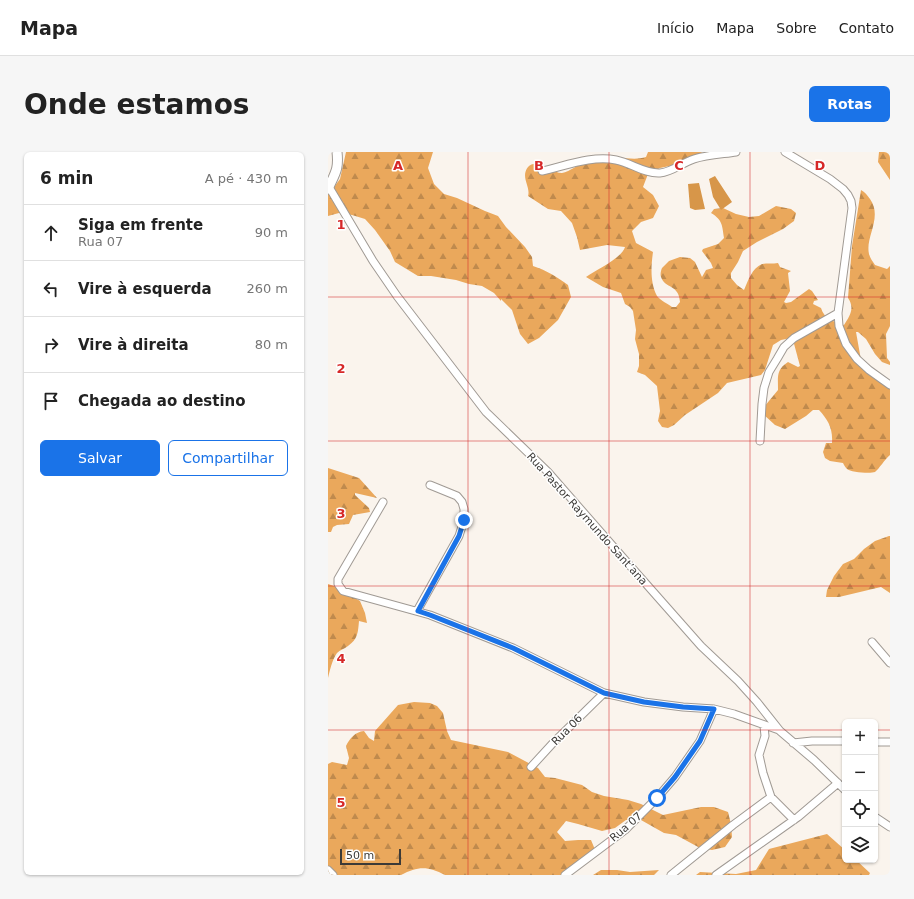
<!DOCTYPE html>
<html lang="pt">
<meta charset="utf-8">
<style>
body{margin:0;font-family:"DejaVu Sans",sans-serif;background:#f6f6f6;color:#222}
.controls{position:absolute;right:12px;bottom:12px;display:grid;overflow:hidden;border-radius:6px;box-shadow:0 1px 3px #0004}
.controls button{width:36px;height:36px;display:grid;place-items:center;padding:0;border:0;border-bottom:1px solid #e0e0e0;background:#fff;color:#222;font:20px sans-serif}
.scale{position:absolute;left:12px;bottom:10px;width:61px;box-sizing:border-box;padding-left:4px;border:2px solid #3c3a37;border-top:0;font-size:11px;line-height:14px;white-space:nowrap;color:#3c3a37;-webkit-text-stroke:3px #fff;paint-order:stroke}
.stop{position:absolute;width:12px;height:12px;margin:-9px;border:3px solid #1a73e8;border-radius:50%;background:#fff}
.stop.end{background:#1a73e8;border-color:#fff;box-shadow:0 1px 4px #0008}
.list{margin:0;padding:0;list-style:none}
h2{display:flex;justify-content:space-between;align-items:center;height:52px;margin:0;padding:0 16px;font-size:17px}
h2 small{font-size:13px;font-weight:400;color:#767676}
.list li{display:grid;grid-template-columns:26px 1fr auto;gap:12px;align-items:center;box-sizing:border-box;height:56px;padding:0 16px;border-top:1px solid #e0e0e0}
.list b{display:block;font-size:15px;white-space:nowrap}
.list p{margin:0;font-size:13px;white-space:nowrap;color:#767676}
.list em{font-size:13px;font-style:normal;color:#767676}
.actions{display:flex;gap:8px;padding:12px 16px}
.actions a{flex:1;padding:9px 0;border:1px solid #1a73e8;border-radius:6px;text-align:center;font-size:14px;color:#1a73e8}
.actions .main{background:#1a73e8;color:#fff}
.icon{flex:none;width:22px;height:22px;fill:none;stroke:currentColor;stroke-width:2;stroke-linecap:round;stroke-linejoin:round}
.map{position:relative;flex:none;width:562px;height:723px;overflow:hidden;border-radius:6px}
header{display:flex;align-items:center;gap:24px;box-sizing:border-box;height:56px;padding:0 20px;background:#fff;border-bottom:1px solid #e0e0e0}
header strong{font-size:19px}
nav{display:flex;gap:22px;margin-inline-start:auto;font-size:14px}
.intro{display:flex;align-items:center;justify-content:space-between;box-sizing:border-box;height:96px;padding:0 24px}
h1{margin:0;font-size:28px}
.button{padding:10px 18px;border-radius:6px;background:#1a73e8;color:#fff;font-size:14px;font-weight:700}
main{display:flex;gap:24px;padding:0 24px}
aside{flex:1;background:#fff;border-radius:6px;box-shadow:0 1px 3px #0004}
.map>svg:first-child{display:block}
.forest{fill:url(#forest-firs)}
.water{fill:#d79649}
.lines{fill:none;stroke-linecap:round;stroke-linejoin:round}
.street-casing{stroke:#a09a94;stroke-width:9}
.secondary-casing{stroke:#a09a94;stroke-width:11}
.street{stroke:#fff;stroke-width:7}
.secondary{stroke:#fff;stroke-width:9}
.route{stroke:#1a73e8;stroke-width:5}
.grid{fill:none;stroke:#d62828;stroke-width:1;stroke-opacity:0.55}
.labels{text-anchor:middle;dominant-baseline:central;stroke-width:3;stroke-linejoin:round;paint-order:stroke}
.street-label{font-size:11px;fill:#3c3a37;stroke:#fff}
.grid-label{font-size:13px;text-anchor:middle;font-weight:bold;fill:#d62828;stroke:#fff;stroke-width:3;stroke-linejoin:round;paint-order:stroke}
</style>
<header>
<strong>Mapa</strong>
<nav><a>Início</a><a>Mapa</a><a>Sobre</a><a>Contato</a></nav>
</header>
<div class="intro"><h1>Onde estamos</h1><a class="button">Rotas</a></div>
<main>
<aside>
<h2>6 min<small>A pé · 430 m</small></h2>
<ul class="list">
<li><svg class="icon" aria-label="ahead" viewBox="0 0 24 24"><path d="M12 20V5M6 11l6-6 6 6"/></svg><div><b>Siga em frente</b><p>Rua 07</p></div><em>90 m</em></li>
<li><svg class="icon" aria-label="left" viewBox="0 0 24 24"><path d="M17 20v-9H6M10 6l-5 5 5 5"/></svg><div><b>Vire à esquerda</b></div><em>260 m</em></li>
<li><svg class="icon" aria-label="right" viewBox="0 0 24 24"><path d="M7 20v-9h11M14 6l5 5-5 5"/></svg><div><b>Vire à direita</b></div><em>80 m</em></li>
<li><svg class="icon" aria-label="arrive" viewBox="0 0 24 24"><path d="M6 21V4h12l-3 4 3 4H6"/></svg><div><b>Chegada ao destino</b></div></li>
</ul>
<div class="actions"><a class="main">Salvar</a><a>Compartilhar</a></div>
</aside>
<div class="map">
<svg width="562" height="723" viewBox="0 0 562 723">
<defs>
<pattern id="forest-firs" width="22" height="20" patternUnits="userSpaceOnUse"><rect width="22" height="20" fill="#eaa85c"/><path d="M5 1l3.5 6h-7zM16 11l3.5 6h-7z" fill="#bf8a4d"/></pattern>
</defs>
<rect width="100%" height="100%" fill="#faf4ed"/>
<path class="forest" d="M 18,0 L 105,0 L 100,16 L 106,32 L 116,42 L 129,46 L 157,59 L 170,64 L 178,75 L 197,95 L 204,105 L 205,114 C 218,118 229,125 240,133 L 243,145 L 230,168 L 211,186 L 200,192 L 192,182 L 184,158 L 173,147 L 173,149 L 166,141 L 154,134 L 141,132 L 128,128 L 103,124 L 90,124 L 67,110 L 62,99 L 47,78 L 37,67 L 24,63 L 11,61 L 0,64 L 0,36 L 6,35 L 12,27 Z
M 320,0 L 375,0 L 358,7 L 346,13 L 332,16 L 320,22 L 315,35 L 325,43 L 331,54 L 325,66 L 313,70 L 304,79 L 308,91 L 325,100 C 323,114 322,131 329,144 C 332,148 340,152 344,155 L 348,155 L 352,150 C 351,132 337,137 333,125 C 332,123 333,118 334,116 L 341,109 L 352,105 L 362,106 L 367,110 L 374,125 L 378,118 L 385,116 L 383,111 L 374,99 L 375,97 L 390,92 L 396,86 C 394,74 395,68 383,61 L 386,57 L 395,56 L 408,62 L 421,65 L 431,64 L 448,54 L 463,57 L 468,61 L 466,69 L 455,77 L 429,90 L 415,99 L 410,110 L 403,121 L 403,126 L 409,133 L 416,138 C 420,129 424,116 434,112 C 439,111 445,112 450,111 L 452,115 L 463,119 L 460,121 L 462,139 L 456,150 L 458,151 L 463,150 L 481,137 L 484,139 L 490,148 L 486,149 L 485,152 L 493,156 C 496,167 507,170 516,173 C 522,164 527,156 520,146 L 524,94 L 533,38 C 537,40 539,43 542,47 C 555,65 537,85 541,102 C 542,106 545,110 547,113 L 559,117 L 562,114 L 562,174 L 558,182 L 559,206 L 562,210 L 562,213 L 554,210 L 547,202 L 538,187 L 530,180 L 528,180 L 533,208 L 536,208 L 539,221 L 549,228 L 561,232 L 562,233 L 562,303 C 557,307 551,317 547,320 C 542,322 522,320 519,317 C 517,315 516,313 515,311 L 502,309 L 497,306 L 495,300 L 498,291 L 504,291 C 505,276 500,268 491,258 L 485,258 L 478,264 L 457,277 L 447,273 L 435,262 L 436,255 L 450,238 C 450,224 448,218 460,210 L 470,215 L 472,214 L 465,188 L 463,186 L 453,188 L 445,193 L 437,218 L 433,223 L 399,231 L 390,241 L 357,263 L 346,273 L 340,276 L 334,275 L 330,269 L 332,259 L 329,234 L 317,223 L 309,220 L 311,214 L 311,202 L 307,187 L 308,178 L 305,159 L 302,155 L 297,152 L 293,141 L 275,135 L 258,125 C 268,118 294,106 297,95 L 279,93 L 252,98 L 249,85 L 244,71 L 233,59 L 220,57 L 200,44 C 203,35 192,25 200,15 C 209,5 223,21 234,21 C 242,20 251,11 260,9 C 269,8 281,6 290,6 C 300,6 309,8 318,5 Z
M 551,0 L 562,0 L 562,28 L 550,10 Z
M 0,316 L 31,326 L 49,346 L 27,341 L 27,343 L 41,356 L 42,360 L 25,363 L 21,372 L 9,373 L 5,375 L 3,380 L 0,380 Z
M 561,384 L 562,384 L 562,441 L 553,435 L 511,445 L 498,445 L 499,438 L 506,424 L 515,412 L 526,407 L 536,397 L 547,389 Z
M 0,432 L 9,435 L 32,449 L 37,461 L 39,471 L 31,469 C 30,480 30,487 20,494 C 16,497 12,498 9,501 C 4,508 2,518 0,526 Z
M 86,550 L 102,551 L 109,554 L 115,561 L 119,579 L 123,588 L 180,600 L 210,616 L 217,625 L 227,626 L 254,633 L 264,640 L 276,644 L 300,648 L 313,652 L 335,663 L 373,655 L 386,655 L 400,660 L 403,672 L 404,685 L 397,695 L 384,698 L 372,696 L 348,683 L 336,681 L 313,668 L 298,668 L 287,676 L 274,679 L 250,672 L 238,669 L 229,680 L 237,689 L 250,688 L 263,688 L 268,700 C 259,712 253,716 240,723 L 117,723 C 100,714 90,714 73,723 L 0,723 L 0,612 L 4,610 L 19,613 L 21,606 L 18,594 C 22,586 27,580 36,579 L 41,586 L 46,589 L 47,579 L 70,553 Z
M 499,682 L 517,698 L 517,708 L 528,708 L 542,721 L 541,723 L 368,723 L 372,720 L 408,722 L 428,718 L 441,697 Z
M 273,718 L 289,718 L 302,720 L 331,718 L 326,723 L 265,723 Z"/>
<path class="water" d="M 387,24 L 404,50 L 393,58 L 385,45 L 381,27 Z
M 371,31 L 377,57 L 367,58 L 362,56 L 360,32 Z"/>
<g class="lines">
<g class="street-casing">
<path id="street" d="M 457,0 L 502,27 L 515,37 L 520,43 L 523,49 L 524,56 L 510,161 L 511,174 L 518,192 L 529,207 L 541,218 L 562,233
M 214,19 C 237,14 264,3 288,8 C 303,11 317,22 332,21 C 344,20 354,11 366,7 C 378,3 395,2 408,0
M 1,35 L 45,109 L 69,144 L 158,260 L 220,320 L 297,408 L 373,494 L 410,529 L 429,550 L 452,579 L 486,608 L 517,638
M 432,289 L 434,252 L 436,236 L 441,220 L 449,207 L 456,195 L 466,186 L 510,161
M 55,350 L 10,427 L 10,432 L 15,439 L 102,463 L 185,496 L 276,541 L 316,550 L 355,555 L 386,557 L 406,562 L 451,578
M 89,459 L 131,384 L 136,368 L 136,357 L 134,350 L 129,344 L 102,333
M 544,490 L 562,511
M 436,574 L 437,584 L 431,603 L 435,621 L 443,645 L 466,668
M 547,590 L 562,590
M 465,591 L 484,589 L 517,589
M 203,615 L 225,591 L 276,541
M 547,665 L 562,675
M 0,718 L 5,723
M 237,723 L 297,678 L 329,646 L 347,625 L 372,589 L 386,557
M 343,723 L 405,673 L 443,645
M 388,723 L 470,665 L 510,631"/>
</g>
<g class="secondary-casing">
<path id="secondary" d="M 0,37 C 7,21 11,18 9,0"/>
</g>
<use href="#street" class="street"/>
<use href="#secondary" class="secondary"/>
</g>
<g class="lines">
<path class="route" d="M 136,368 L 131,384 L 90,459 L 102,463 L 185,496 L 276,541 L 316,550 L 355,555 L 386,557 L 372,589 L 347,625 L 329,646"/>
</g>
<path class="grid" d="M 140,0 L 140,723M 281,0 L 281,723M 422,0 L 422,723M 0,145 L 562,145M 0,289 L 562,289M 0,434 L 562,434M 0,578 L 517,578M 547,578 L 562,578"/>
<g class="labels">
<g class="street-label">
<text transform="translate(259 367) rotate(48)">Rua Pastor Raymundo Sant’ana</text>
<text transform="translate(239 578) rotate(-45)">Rua 06</text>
<text transform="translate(298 675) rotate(-41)">Rua 07</text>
</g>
</g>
<g class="grid-label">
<text x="70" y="18">A</text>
<text x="211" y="18">B</text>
<text x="351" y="18">C</text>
<text x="492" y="18">D</text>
<text x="13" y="77">1</text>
<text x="13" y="221">2</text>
<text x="13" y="366">3</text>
<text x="13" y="511">4</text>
<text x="13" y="655">5</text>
</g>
</svg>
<div class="controls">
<button>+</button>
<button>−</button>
<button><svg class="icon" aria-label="locate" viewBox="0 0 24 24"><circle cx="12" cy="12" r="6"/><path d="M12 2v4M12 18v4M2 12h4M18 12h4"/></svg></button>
<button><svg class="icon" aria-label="layers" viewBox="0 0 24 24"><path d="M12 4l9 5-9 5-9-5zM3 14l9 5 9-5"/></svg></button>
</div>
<div class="scale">50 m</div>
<div class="stop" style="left:329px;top:646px"></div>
<div class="stop end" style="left:136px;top:368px"></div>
</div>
</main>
